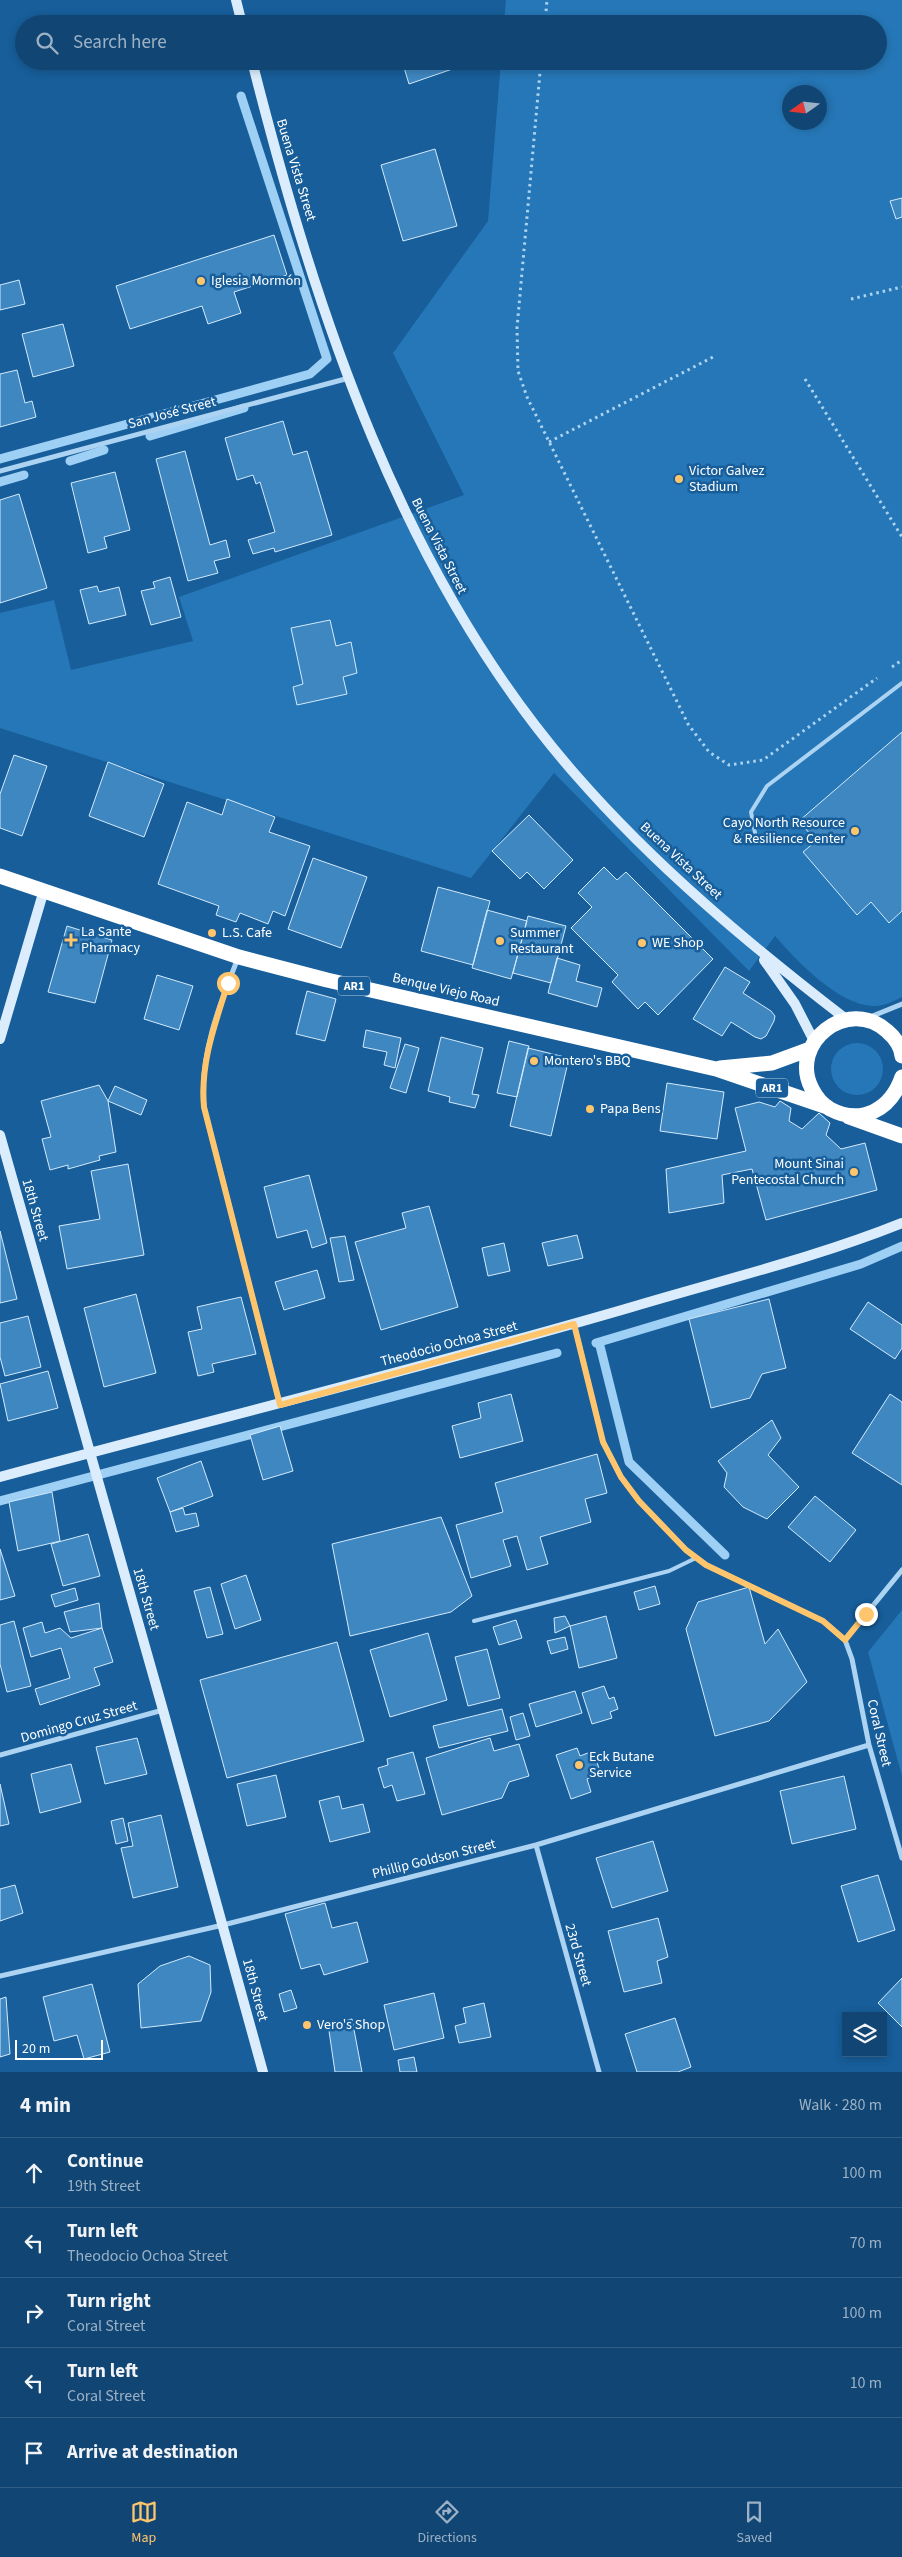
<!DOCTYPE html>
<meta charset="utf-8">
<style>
body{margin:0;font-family:"Source Sans 3",sans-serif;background:#1a4d79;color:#f1f3f6}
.controls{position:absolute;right:15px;bottom:15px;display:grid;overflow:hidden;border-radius:0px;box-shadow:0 2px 8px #0003}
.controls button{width:45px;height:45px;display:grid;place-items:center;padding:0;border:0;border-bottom:1px solid #305e86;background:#114674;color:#f1f3f6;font:25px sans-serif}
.compass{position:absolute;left:782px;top:85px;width:45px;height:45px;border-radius:50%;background:#114674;box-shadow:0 2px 8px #0003;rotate:256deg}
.scale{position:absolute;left:15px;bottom:12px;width:88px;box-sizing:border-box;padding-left:5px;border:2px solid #fff;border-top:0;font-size:14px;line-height:18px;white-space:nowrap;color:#fff;-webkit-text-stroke:4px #175e9a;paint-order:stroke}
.stop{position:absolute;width:15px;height:15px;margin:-11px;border:4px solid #ffc56d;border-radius:50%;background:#fff}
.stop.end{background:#ffc56d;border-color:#fff;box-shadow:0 1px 5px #0008}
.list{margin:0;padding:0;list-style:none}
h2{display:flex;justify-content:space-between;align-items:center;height:65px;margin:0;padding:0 20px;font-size:21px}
h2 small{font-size:16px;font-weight:400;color:#9cb1c5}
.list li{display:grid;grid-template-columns:32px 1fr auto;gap:15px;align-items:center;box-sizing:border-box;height:70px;padding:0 20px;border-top:1px solid #305e86}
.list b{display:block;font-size:19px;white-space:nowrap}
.list p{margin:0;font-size:16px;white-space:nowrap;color:#9cb1c5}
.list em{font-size:16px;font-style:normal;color:#9cb1c5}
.icon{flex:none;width:28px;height:28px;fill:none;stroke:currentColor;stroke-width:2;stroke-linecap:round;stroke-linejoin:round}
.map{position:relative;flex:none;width:902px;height:2072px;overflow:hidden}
.search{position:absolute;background:#114674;box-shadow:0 2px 8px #0003;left:15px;right:15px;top:15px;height:55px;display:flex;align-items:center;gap:12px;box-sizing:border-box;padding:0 18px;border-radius:28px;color:#9cb1c5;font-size:19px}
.sheet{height:415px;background:#114674}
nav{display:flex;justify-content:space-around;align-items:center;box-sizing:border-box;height:70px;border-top:1px solid #305e86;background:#114674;font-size:14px;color:#9cb1c5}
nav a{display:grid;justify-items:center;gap:2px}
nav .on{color:#ffc56d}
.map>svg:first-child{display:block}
.green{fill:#2677b7;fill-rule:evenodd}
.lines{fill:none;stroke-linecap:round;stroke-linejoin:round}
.stream{stroke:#9ecff4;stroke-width:9}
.building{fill:#3f87c1;stroke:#d3eafc}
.path{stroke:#acd3f2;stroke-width:3;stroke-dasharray:2.5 4;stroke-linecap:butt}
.lane{stroke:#acd3f2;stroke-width:4}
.street{stroke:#acd3f2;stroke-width:5}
.secondary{stroke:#dbedfc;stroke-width:10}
.highway{stroke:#fff;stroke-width:15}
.route{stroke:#ffc56d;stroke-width:6}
.poi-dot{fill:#ffc56d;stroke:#175e9a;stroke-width:2}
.labels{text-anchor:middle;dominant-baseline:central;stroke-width:5;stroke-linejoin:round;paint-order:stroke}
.shield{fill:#175e9a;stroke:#b9cfe1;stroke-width:1}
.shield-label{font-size:12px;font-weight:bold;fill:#fff}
.street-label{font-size:14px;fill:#fff;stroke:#175e9a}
.poi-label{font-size:14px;fill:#fff;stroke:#175e9a;text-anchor:start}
</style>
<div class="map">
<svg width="902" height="2072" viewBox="0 0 902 2072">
<rect width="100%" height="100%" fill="#175e9a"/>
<path class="green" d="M 506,0 L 902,0 L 902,997 C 894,1001 882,1007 873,1006 C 838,1005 796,960 775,936 L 749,971 L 554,773 L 471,878 L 0,728 L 0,613 L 54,600 L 71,670 L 193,641 L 179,597 L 464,495 L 393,353 L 488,221 L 501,61 L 878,61 L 878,24 L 504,24 ZM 790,92 L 820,92 L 820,122 L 790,122 Z
M831 1069a26 26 0 1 1 52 0a26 26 0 1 1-52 0Z
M 902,1610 L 902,1776 L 868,1652 Z"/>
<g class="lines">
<path class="stream" d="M 150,436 L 244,408
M 0,459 L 310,374 L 327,359 L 241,96
M 70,461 L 104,450
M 0,482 L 24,475
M 599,1342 L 629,1462 L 725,1555
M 596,1343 L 861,1264 L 902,1246
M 0,1501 L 557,1353"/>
</g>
<path class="building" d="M 447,16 L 450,24 L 424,24 Z
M 402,61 L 463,61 L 464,65 L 409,84 Z
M 435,149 L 457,226 L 403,241 L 381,165 Z
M 902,198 L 902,217 L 896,219 L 890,201 Z
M 274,235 L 287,275 L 234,292 L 241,313 L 208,324 L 202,306 L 130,329 L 116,286 Z
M 19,280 L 25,304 L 0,310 L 0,285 Z
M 63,324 L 74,366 L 33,377 L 22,334 Z
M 17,370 L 25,403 L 32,401 L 36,417 L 0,427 L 0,374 Z
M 283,421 L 293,455 L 307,451 L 332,535 L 275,552 L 274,548 L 253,554 L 248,540 L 275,532 L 260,482 L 256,484 L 253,475 L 237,480 L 225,438 Z
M 185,451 L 210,545 L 226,540 L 230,557 L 214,561 L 218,573 L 188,581 L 156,459 Z
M 115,472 L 130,530 L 104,537 L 107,548 L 88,553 L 71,483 Z
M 19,494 L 47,588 L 0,603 L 0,500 Z
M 170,577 L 181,617 L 151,625 L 141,591 L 155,588 L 153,582 Z
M 97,586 L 99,592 L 119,587 L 126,615 L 89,624 L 80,590 Z
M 330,620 L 336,646 L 351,642 L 357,673 L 343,677 L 347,694 L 297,705 L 293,687 L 303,684 L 291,628 Z
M 902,732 L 902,911 L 889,923 L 871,902 L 857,915 L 803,852 L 816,841 L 799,821 Z
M 14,755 L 47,766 L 22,836 L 0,828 L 0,794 Z
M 108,762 L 164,784 L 144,837 L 89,816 Z
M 227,799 L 275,817 L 269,832 L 310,846 L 285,916 L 273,911 L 268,924 L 240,913 L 236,922 L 216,915 L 219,906 L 158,884 L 187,802 L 222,815 Z
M 529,815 L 573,860 L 544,889 L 527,872 L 520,879 L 492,851 Z
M 313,858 L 367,877 L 341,948 L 288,929 Z
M 604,867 L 617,880 L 626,872 L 713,959 L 658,1015 L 645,1002 L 638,1009 L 612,982 L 618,975 L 571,928 L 592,907 L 578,893 Z
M 438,887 L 490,901 L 473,965 L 421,951 Z
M 487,910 L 527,921 L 511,979 L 472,968 Z
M 528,916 L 566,926 L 551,983 L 513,973 Z
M 67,926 L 112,940 L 95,1003 L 48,992 Z
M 557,958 L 580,965 L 576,981 L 602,988 L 597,1007 L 548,993 Z
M 725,967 L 750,982 L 743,993 L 771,1011 L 775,1016 L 774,1021 L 766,1036 L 761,1039 L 755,1037 L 731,1022 L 722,1036 L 693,1019 Z
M 157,975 L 193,986 L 179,1030 L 144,1019 Z
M 307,991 L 336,999 L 325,1041 L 296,1034 Z
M 366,1030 L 401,1038 L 395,1068 L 384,1065 L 387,1052 L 363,1047 Z
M 441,1037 L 483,1048 L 472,1094 L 479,1095 L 475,1108 L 449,1102 L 450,1097 L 428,1091 Z
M 509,1041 L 529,1046 L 517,1097 L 497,1093 Z
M 405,1044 L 419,1048 L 406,1093 L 390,1088 Z
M 528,1048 L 569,1058 L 551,1136 L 510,1126 Z
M 667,1083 L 724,1092 L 717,1139 L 660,1131 Z
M 99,1085 L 108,1101 L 116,1152 L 99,1156 L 100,1160 L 68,1169 L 68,1165 L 50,1170 L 42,1139 L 51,1137 L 41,1101 Z
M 115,1086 L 147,1100 L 141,1115 L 108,1101 Z
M 780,1101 L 791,1108 L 789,1121 L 802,1129 L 819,1113 L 830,1123 L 826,1135 L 841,1149 L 865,1143 L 877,1190 L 766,1220 L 752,1169 L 722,1175 L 724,1203 L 669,1213 L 666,1169 L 746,1151 L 735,1108 L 759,1102 L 775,1107 Z
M 128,1164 L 144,1255 L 67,1269 L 59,1226 L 100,1219 L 91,1171 Z
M 309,1175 L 327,1243 L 312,1248 L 307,1230 L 277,1238 L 264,1187 Z
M 429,1206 L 458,1307 L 381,1330 L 355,1242 L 406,1228 L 402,1213 Z
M 0,1231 L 17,1299 L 0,1303 Z
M 577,1235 L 583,1258 L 548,1266 L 542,1243 Z
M 345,1236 L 354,1280 L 339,1282 L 330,1238 Z
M 504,1243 L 510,1271 L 488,1276 L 482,1248 Z
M 317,1270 L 325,1298 L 284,1310 L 275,1282 Z
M 136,1294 L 156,1373 L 104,1387 L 84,1308 Z
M 241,1297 L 256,1354 L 212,1364 L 214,1372 L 198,1376 L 188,1332 L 202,1329 L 197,1307 Z
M 769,1299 L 786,1368 L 762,1374 L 750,1398 L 711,1408 L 689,1319 Z
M 868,1302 L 902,1325 L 902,1348 L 895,1359 L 850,1329 Z
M 28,1316 L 41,1367 L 5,1376 L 0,1357 L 0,1323 Z
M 48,1371 L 58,1408 L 8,1421 L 0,1384 Z
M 511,1394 L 523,1441 L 460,1458 L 452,1426 L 481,1418 L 478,1403 Z
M 890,1394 L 902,1402 L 902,1485 L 852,1453 Z
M 772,1420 L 781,1438 L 768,1455 L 799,1487 L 767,1519 L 743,1507 L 724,1487 L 727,1473 L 718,1461 Z
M 280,1426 L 293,1471 L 263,1480 L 250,1435 Z
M 597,1454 L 607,1493 L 585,1499 L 591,1522 L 540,1537 L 548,1564 L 527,1570 L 517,1536 L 503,1540 L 511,1566 L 471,1578 L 456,1525 L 503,1512 L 495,1483 Z
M 201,1461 L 213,1496 L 170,1512 L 157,1478 Z
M 52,1492 L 60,1541 L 18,1551 L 9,1502 Z
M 815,1496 L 856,1530 L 830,1562 L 788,1527 Z
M 183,1508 L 185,1515 L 196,1513 L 199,1526 L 176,1532 L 170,1512 Z
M 441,1517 L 472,1596 L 451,1612 L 350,1636 L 332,1544 Z
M 88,1534 L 100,1576 L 63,1586 L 51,1544 Z
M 0,1549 L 15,1596 L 0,1600 Z
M 246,1575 L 261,1620 L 235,1629 L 221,1584 Z
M 655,1586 L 660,1604 L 639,1610 L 634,1592 Z
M 210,1587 L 223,1634 L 207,1638 L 194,1591 Z
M 749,1587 L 765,1644 L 778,1629 L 807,1682 L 769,1721 L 715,1736 L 686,1629 L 698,1602 Z
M 75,1588 L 78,1600 L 55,1607 L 51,1595 Z
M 99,1603 L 102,1628 L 70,1632 L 64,1612 Z
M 565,1616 L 570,1626 L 555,1633 L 554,1618 Z
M 606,1616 L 617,1658 L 579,1668 L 570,1626 Z
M 516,1620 L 522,1638 L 499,1645 L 493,1627 Z
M 14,1621 L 31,1686 L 7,1692 L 0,1664 L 0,1625 Z
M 42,1622 L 45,1633 L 60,1628 L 71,1638 L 102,1628 L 113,1662 L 94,1668 L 100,1685 L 40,1705 L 35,1689 L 70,1678 L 61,1648 L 31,1657 L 23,1628 Z
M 428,1633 L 447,1700 L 390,1717 L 370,1650 Z
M 565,1637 L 568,1649 L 551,1654 L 547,1641 Z
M 337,1642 L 364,1741 L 227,1778 L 200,1680 Z
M 487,1649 L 500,1698 L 468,1706 L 455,1657 Z
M 604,1686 L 609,1699 L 614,1697 L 618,1709 L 610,1712 L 612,1718 L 592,1724 L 582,1693 Z
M 575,1691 L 582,1713 L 536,1727 L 529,1704 Z
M 502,1709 L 508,1731 L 439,1748 L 433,1726 Z
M 523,1713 L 530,1736 L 516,1740 L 510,1717 Z
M 137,1738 L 147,1774 L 105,1784 L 96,1747 Z
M 490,1738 L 494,1751 L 519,1744 L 529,1776 L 509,1782 L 502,1798 L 442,1815 L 426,1758 Z
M 577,1748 L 580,1756 L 593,1751 L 601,1774 L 587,1779 L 591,1792 L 571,1799 L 556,1755 Z
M 413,1752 L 425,1794 L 397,1801 L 392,1785 L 384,1788 L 378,1768 L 388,1765 L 387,1759 Z
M 71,1764 L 81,1802 L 40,1813 L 31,1774 Z
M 276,1775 L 286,1817 L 247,1826 L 237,1784 Z
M 844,1776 L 856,1829 L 792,1844 L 780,1791 Z
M 0,1784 L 9,1824 L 0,1826 Z
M 339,1796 L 342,1809 L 363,1804 L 370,1832 L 330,1842 L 319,1801 Z
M 161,1815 L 178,1887 L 133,1898 L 121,1848 L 133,1846 L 128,1823 Z
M 123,1818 L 128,1841 L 116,1844 L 111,1821 Z
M 653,1841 L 668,1891 L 612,1908 L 596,1858 Z
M 878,1875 L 895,1930 L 858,1942 L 841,1886 Z
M 15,1885 L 23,1913 L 0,1921 L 0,1889 Z
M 325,1903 L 332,1928 L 357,1922 L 368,1962 L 324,1975 L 320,1964 L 301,1969 L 285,1914 Z
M 658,1918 L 668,1957 L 657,1961 L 662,1983 L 624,1992 L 608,1931 Z
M 189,1956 L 210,1965 L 211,1992 L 201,2021 L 141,2028 L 138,1984 L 160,1966 Z
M 902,1978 L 902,2027 L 878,2003 Z
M 92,1984 L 110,2052 L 84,2059 L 77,2035 L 54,2041 L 43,1997 Z
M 291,1990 L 297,2008 L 284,2012 L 279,1994 Z
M 434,1993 L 444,2038 L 394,2050 L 384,2005 Z
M 6,1997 L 10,2054 L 0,2057 L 0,1999 Z
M 484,2003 L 491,2037 L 459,2043 L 455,2026 L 466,2023 L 463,2008 Z
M 675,2018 L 691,2067 L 678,2072 L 637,2072 L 625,2034 Z
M 352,2019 L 362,2072 L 335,2072 L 328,2024 Z
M 414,2057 L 417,2072 L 400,2072 L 398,2060 Z"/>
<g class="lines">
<path class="path" d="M 545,24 L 547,0
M 541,61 L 517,328 L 518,371 L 527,397 L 688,724 L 709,752 L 729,765 L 763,760 L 877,678
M 851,299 L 902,287
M 805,379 L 902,537
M 549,442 L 713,357
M 892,667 L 902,660"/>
<path class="lane" d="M 755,833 L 751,812 L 767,786 L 902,683
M 474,1621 L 669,1571 L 696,1558"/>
<path class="street" d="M 0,471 L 349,378
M 238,958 C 219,1005 199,1057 204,1107 L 280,1405
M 870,1017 L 902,1004
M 574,1324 L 603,1442 L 621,1477 L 639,1501 L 686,1550 L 706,1565 L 823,1621 L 845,1640 L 852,1659 L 869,1745 L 902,1858
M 845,1640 L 902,1570
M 0,1755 L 163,1710
M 536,1845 L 599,2072
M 0,1976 L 223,1925 L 536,1845 L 869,1745"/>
<path class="secondary" d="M 236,0 L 242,24
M 252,61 C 316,313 401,575 575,774 C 655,866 750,945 846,1019
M 764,960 L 795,1004 L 814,1041
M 0,1039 L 44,890
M 0,1135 L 163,1710 L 263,2072
M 0,1477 C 211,1420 423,1368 632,1307 C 722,1280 815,1258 902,1223"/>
<path class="highway" d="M 0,876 L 239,957 L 327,980 L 716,1069 L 827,1107
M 902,1056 C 901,1046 894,1037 887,1031 C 848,996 788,1043 812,1089 C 816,1097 823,1105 830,1109 C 862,1126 891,1109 902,1077
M 720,1068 L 772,1063 L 810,1049
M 849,1117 L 902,1136"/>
</g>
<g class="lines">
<path class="route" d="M 228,983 C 215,1024 200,1063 204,1107 L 280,1405 L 574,1324 L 603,1442 L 621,1477 L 639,1501 L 686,1550 L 706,1565 L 823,1621 L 845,1640 L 866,1614"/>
</g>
<g class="poi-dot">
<circle cx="201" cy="281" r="5"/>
<circle cx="679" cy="479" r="5"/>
<circle cx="855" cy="831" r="5"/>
<circle cx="212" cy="933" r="5"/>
<path d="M68.5 932.5h5v5h5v5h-5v5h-5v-5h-5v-5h5z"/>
<circle cx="500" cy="941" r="5"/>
<circle cx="642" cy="943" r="5"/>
<circle cx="534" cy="1061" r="5"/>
<circle cx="590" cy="1109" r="5"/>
<circle cx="854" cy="1172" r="5"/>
<circle cx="579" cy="1765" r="5"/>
<circle cx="307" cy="2025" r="5"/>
</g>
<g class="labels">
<g class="shield">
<rect x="338" y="976.5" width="32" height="19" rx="4"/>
<rect x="756" y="1078.5" width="32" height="19" rx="4"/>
</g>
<g class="shield-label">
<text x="354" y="986">AR1</text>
<text x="772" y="1088">AR1</text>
</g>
<g class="street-label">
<text transform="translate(296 170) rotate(73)">Buena Vista Street</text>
<text transform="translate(172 413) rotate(-15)">San José Street</text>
<text transform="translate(439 546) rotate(63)">Buena Vista Street</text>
<text transform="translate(681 861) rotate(43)">Buena Vista Street</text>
<text transform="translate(446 990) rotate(13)">Benque Viejo Road</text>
<text transform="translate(35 1210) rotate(74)">18th Street</text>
<text transform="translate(449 1344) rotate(-15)">Theodocio Ochoa Street</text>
<text transform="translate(146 1599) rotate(74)">18th Street</text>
<text transform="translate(79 1722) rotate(-16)">Domingo Cruz Street</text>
<text transform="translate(879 1733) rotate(77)">Coral Street</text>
<text transform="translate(434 1859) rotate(-14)">Phillip Goldson Street</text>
<text transform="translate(578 1955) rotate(74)">23rd Street</text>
<text transform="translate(255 1990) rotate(75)">18th Street</text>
</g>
<g class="poi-label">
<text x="211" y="281">Iglesia Mormón</text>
<text x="689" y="471">Victor Galvez<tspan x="689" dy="16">Stadium</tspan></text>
<text x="845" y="823" text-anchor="end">Cayo North Resource<tspan x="845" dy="16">&amp; Resilience Center</tspan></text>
<text x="81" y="932">La Sante<tspan x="81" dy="16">Pharmacy</tspan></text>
<text x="222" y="933">L.S. Cafe</text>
<text x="510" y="933">Summer<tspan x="510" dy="16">Restaurant</tspan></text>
<text x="652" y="943">WE Shop</text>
<text x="544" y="1061">Montero's BBQ</text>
<text x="600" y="1109">Papa Bens</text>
<text x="844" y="1164" text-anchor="end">Mount Sinai<tspan x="844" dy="16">Pentecostal Church</tspan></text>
<text x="589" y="1757">Eck Butane<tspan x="589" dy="16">Service</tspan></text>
<text x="317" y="2025">Vero's Shop</text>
</g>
</g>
</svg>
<div class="controls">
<button><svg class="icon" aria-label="layers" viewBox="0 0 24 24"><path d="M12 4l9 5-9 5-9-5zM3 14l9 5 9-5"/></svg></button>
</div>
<svg class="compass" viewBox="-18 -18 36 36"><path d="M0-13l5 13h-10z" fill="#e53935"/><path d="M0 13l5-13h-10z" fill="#9cb1c5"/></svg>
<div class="scale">20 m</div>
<div class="stop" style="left:228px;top:983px"></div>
<div class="stop end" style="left:866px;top:1614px"></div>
<div class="search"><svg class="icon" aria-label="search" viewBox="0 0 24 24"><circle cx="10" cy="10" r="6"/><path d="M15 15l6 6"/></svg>Search here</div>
</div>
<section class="sheet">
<h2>4 min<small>Walk · 280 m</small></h2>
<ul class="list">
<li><svg class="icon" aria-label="ahead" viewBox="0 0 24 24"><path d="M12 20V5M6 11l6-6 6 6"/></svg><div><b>Continue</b><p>19th Street</p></div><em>100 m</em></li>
<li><svg class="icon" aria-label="left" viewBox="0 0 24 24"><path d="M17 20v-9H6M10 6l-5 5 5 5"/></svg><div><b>Turn left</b><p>Theodocio Ochoa Street</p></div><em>70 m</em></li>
<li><svg class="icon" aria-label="right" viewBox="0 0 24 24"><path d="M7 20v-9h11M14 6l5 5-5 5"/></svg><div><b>Turn right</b><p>Coral Street</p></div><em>100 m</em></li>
<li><svg class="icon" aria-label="left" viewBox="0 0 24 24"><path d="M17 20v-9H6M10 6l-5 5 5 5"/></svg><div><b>Turn left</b><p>Coral Street</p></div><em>10 m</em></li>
<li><svg class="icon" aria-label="arrive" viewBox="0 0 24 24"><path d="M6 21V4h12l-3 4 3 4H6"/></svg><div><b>Arrive at destination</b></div></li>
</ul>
</section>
<nav>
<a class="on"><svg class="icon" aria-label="map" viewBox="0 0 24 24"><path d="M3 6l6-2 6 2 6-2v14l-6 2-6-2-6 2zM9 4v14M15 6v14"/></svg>Map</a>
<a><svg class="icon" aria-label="directions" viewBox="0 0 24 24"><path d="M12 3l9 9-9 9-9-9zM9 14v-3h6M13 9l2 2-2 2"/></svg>Directions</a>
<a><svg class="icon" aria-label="saved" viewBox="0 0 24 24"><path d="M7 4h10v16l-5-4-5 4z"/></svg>Saved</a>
</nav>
